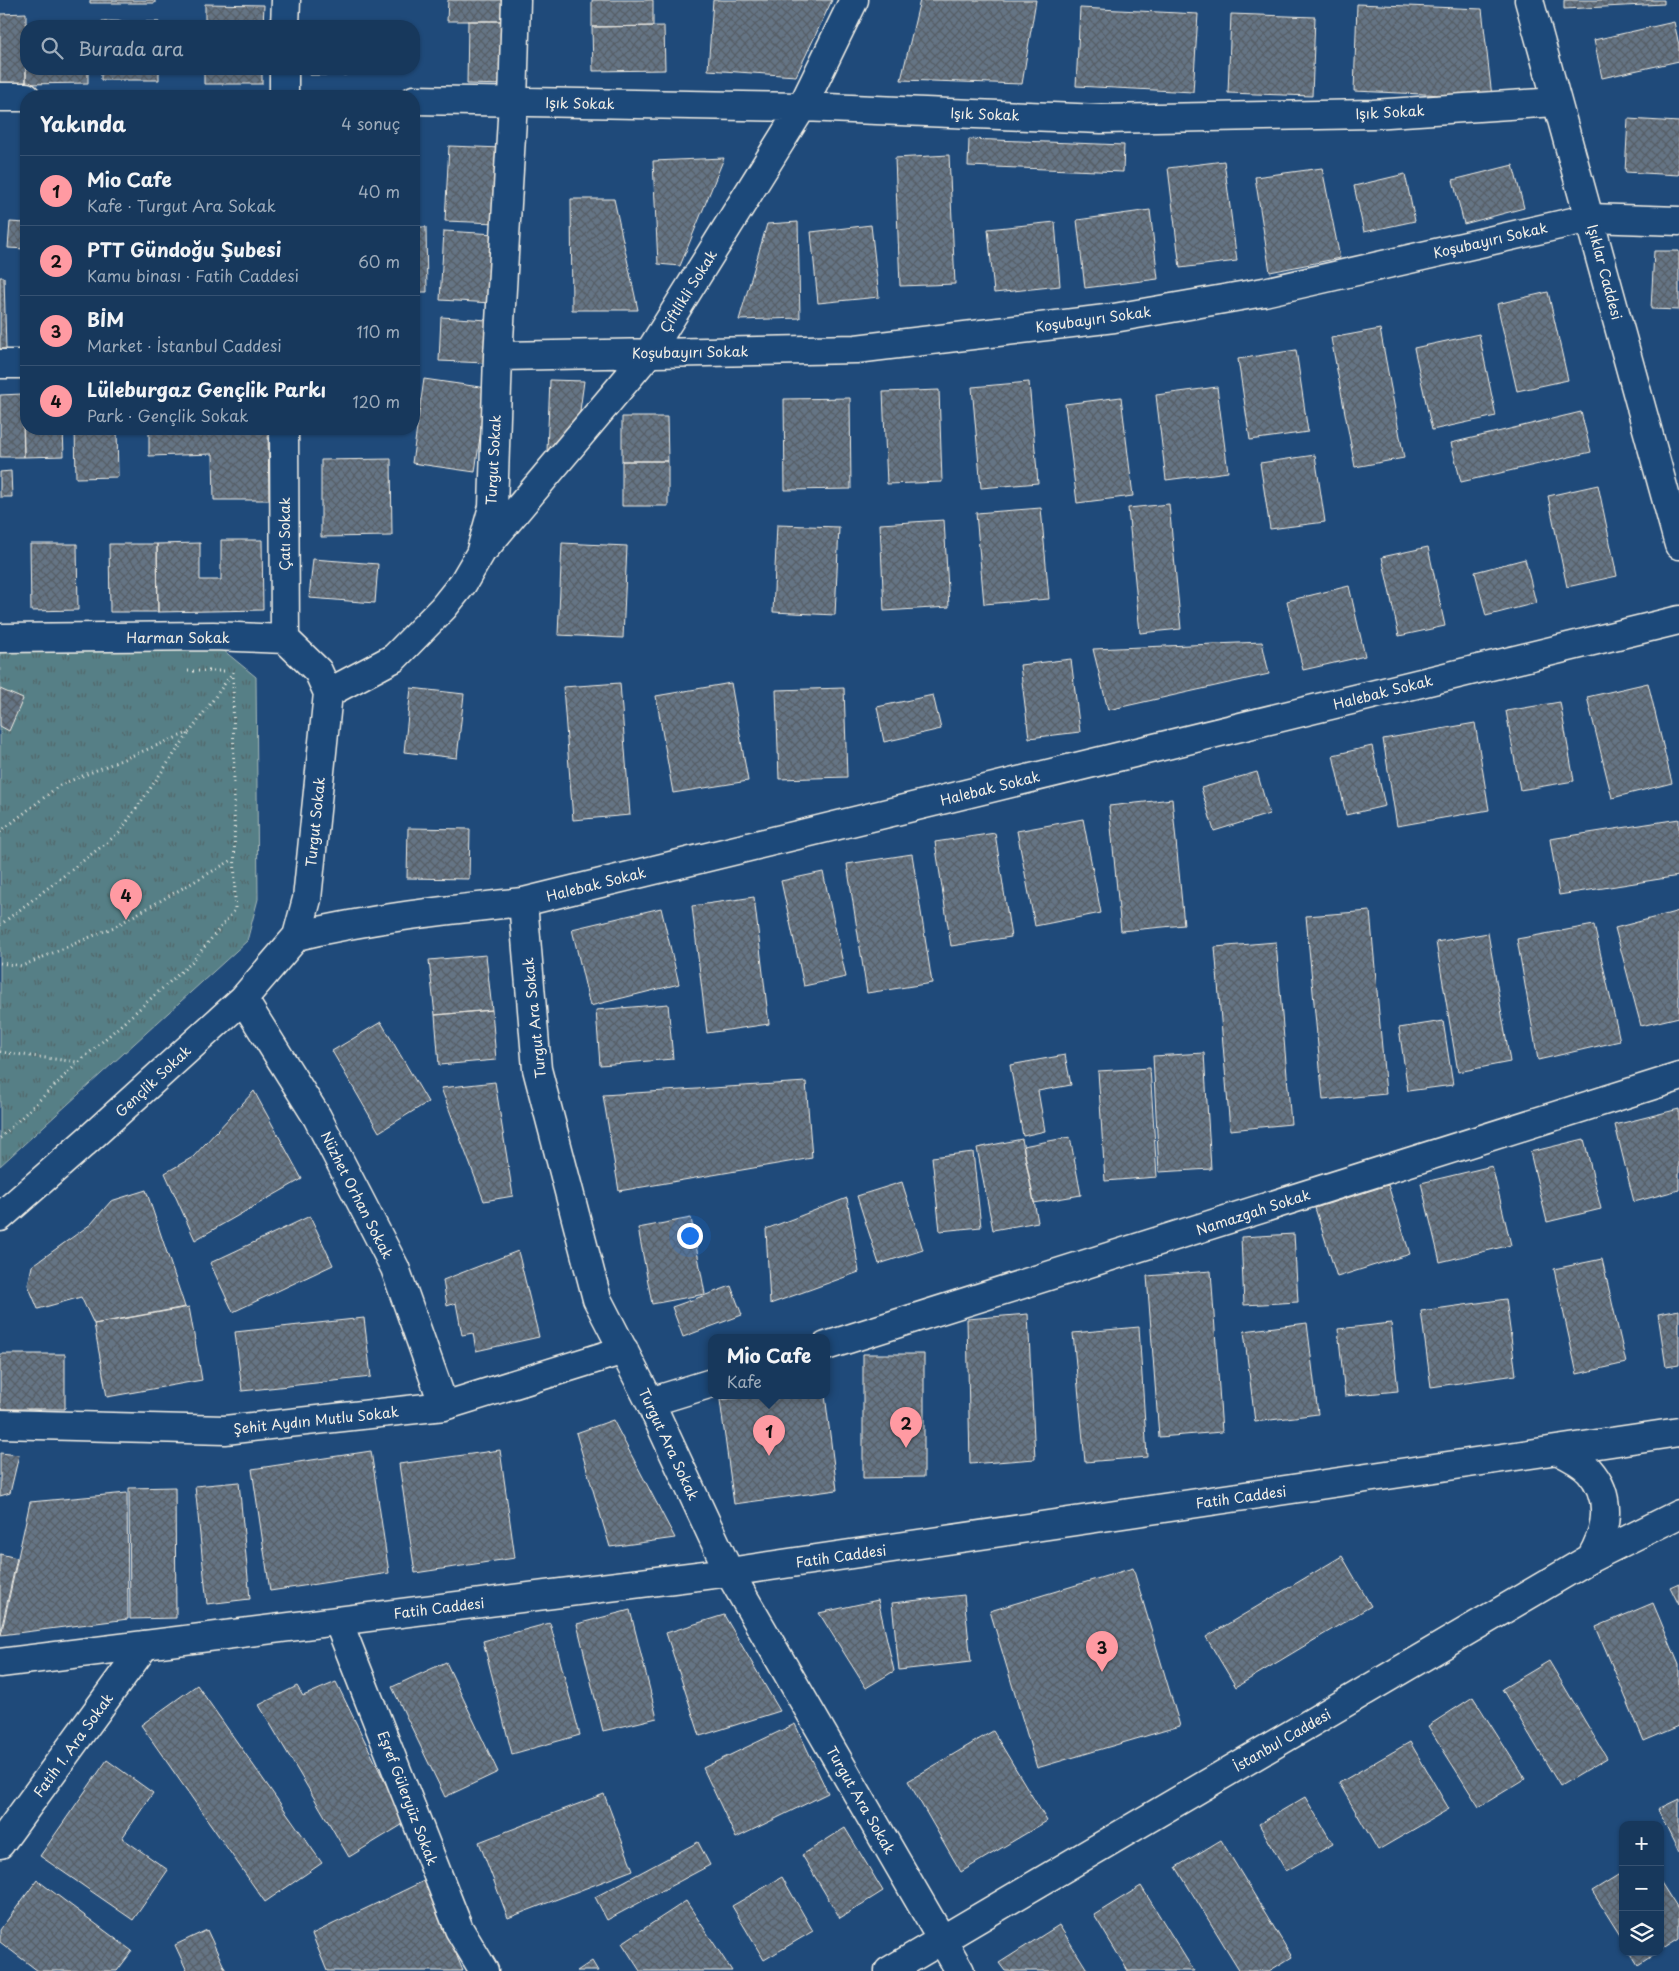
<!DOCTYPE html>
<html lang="tr">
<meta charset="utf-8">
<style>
body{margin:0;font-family:"Playpen Sans",sans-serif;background:#244365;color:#f1f3f6}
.controls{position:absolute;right:15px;bottom:15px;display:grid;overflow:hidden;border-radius:10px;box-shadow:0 1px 4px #0004}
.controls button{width:45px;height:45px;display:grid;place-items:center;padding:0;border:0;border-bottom:1px solid #365272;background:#17385c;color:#f1f3f6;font:25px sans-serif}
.you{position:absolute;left:689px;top:1235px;width:18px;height:18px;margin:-12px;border:4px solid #fff;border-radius:50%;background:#1a73e8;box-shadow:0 0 0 8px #1a73e833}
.badge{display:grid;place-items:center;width:32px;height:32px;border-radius:50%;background:#ff9aa2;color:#111;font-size:16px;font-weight:700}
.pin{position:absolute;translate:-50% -41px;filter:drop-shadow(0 1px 2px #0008)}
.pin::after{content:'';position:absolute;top:26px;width:18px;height:15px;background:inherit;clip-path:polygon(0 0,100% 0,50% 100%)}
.popup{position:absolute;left:708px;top:1334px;width:122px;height:65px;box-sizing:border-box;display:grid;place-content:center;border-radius:10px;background:#17385c;filter:drop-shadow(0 1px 4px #0005);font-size:16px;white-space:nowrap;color:#9eacbb}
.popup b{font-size:19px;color:#f1f3f6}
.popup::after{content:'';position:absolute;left:50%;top:100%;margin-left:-10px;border:10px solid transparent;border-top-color:#17385c}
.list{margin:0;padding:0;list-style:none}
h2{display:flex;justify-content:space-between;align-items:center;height:65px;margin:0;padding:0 20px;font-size:21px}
h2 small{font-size:16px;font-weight:400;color:#9eacbb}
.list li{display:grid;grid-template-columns:32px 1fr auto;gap:15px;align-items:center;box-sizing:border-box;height:70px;padding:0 20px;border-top:1px solid #365272}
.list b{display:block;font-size:19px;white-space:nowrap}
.list p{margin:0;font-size:16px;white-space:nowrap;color:#9eacbb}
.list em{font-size:16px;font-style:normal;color:#9eacbb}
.icon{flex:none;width:28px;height:28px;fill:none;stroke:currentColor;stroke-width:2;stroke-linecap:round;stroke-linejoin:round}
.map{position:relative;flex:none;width:1679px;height:1971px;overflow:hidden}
.search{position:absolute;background:#17385c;box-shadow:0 1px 4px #0004;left:20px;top:20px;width:400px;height:55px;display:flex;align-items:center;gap:12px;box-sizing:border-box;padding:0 18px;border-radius:20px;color:#9eacbb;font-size:19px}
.panel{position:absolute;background:#17385c;box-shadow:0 1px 4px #0004;left:20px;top:90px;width:400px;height:345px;border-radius:20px}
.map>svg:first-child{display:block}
.park{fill:url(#park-tufts);stroke:#a6b8b7}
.building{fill:url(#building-cross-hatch);stroke:#f4f1e8}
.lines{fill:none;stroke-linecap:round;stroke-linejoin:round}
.minor-casing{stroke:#f4f1e8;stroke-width:31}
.major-casing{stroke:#f4f1e8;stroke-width:31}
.path{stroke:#f4f1e8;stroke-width:3;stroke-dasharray:1 4;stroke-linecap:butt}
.minor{stroke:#1f4a7a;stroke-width:28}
.major{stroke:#1f4a7a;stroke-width:28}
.labels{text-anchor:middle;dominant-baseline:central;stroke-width:5;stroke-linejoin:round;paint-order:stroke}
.street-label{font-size:14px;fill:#f4f1e8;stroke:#1f4a7a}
</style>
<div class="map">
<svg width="1679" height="1971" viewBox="0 0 1679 1971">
<defs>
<pattern id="park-tufts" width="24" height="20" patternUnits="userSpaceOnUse" patternTransform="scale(1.25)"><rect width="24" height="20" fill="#577f86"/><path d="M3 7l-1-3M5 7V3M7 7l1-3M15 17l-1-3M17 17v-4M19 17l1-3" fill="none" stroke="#516669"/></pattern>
<pattern id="building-cross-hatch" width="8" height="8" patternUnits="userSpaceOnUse" patternTransform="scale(1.25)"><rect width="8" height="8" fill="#657485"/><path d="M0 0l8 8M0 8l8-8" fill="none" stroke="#575e66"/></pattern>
</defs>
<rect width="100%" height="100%" fill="#1f4a7a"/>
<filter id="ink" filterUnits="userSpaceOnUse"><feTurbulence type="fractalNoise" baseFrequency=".02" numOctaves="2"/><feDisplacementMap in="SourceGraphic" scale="10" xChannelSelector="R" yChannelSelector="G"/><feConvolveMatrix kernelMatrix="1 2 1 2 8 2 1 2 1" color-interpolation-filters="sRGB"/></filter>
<g filter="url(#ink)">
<path class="park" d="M 223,650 L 256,677 L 258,899 L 247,941 L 0,1166 L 0,651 Z"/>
<path class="building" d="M 90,0 L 155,0 L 155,3 L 90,3 Z
M 448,0 L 510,0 L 509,21 L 447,21 Z
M 592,0 L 653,0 L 653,26 L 592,27 Z
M 713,0 L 832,0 L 796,76 L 708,70 Z
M 920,0 L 1036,0 L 1022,84 L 901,80 Z
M 1564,0 L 1664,0 L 1664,4 L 1564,9 Z
M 205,4 L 264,5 L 263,26 L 205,26 Z
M 1357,4 L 1482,9 L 1492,97 L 1354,91 Z
M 1080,8 L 1198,14 L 1193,92 L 1076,86 Z
M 26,13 L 26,84 L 0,84 L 0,14 Z
M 1231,14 L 1315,17 L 1312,96 L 1228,93 Z
M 102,21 L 159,22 L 159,26 L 101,26 Z
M 468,21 L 509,21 L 508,85 L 467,84 Z
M 1674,22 L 1679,45 L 1679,61 L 1602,78 L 1594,40 Z
M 88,23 L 88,26 L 26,26 L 26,69 L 88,69 L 88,83 L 26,84 L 26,24 Z
M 664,26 L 665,70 L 593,71 L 592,27 Z
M 101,69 L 159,69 L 159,80 L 101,80 Z
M 204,69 L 262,69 L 262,84 L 204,84 Z
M 310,69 L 346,69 L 346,75 L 310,75 Z
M 1628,119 L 1679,122 L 1679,175 L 1625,172 Z
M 969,139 L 1124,145 L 1123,172 L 968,166 Z
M 449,146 L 502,148 L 498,223 L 445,221 Z
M 949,155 L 955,284 L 900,286 L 895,158 Z
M 724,158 L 680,266 L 658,264 L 653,161 Z
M 1224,161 L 1237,261 L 1180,268 L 1168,168 Z
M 1513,165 L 1524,208 L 1464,224 L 1453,180 Z
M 1322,168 L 1340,258 L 1270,272 L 1255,177 Z
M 1405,174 L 1415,221 L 1364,232 L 1354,186 Z
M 571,199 L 614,199 L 638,310 L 572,310 Z
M 1150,210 L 1158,279 L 1085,288 L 1077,220 Z
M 10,222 L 26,223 L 26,249 L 8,248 Z
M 798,222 L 800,318 L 739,320 L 767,224 Z
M 1055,222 L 1060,286 L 994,293 L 988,229 Z
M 871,225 L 879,297 L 818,303 L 811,232 Z
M 414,227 L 426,227 L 427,292 L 414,292 Z
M 444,231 L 496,234 L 492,303 L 440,300 Z
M 1654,251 L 1679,251 L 1679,310 L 1651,309 Z
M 0,277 L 4,277 L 6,349 L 0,349 Z
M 1548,292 L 1568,380 L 1517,391 L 1497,304 Z
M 441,317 L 488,320 L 486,363 L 439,361 Z
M 1380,329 L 1404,458 L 1355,467 L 1331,338 Z
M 1479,334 L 1496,416 L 1432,430 L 1414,348 Z
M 1296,350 L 1308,432 L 1250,440 L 1238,359 Z
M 424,379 L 487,388 L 475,472 L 412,463 Z
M 550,380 L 584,381 L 577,433 L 547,451 Z
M 1029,382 L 1038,483 L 981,488 L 972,387 Z
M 1217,387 L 1228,472 L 1166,480 L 1156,395 Z
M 939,390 L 942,482 L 887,484 L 883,392 Z
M 22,394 L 24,457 L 0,457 L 0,395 Z
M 23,394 L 26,394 L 26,429 L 63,429 L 64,456 L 24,457 Z
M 1121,397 L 1133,496 L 1077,503 L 1065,404 Z
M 850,398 L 851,489 L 785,490 L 784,399 Z
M 1581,412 L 1591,452 L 1461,482 L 1451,443 Z
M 622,417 L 667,417 L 668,461 L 622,461 Z
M 75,429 L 117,429 L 118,477 L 76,478 Z
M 149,429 L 268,429 L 269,500 L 214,500 L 213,454 L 149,456 Z
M 1315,455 L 1325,522 L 1270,529 L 1260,463 Z
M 391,459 L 392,536 L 321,537 L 321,460 Z
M 622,461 L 668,461 L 668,506 L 622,506 Z
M 11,471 L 12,497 L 0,497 L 0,472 Z
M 1598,485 L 1617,576 L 1567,587 L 1548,496 Z
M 1169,504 L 1181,629 L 1140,633 L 1128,508 Z
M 1041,508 L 1049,599 L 984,604 L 976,513 Z
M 944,520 L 949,607 L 884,611 L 880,524 Z
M 777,525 L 839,527 L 835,615 L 773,612 Z
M 221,540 L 262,540 L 263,610 L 158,612 L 157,544 L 200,543 L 200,580 L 221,580 Z
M 562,543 L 627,546 L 623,638 L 558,635 Z
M 30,544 L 77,544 L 78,610 L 31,611 Z
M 109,544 L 157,544 L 158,612 L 110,612 Z
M 1428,547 L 1445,626 L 1399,636 L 1382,557 Z
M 313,559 L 378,564 L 375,603 L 309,598 Z
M 1525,559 L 1536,603 L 1486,616 L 1475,572 Z
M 1349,586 L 1365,656 L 1303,670 L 1287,601 Z
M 1262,642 L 1269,674 L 1108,710 L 1093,649 Z
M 1071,659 L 1080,732 L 1029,738 L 1020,665 Z
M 620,683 L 630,815 L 573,820 L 563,687 Z
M 731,683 L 748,781 L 673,793 L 656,696 Z
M 1648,683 L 1672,783 L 1612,798 L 1587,697 Z
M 411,688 L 464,694 L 457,758 L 404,752 Z
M 844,688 L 847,777 L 779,779 L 776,690 Z
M 0,689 L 23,699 L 9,731 L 0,726 Z
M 933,695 L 941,729 L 884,742 L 877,707 Z
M 1560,702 L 1574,781 L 1520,790 L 1506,711 Z
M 1475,723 L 1489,810 L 1397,826 L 1383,739 Z
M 1372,746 L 1385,806 L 1346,815 L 1333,755 Z
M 1257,772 L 1269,814 L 1214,831 L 1201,788 Z
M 1172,799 L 1184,925 L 1121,931 L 1109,806 Z
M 1083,819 L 1101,913 L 1035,926 L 1017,831 Z
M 1679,819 L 1679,876 L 1559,895 L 1550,839 Z
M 408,828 L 470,829 L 469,879 L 407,878 Z
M 995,833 L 1011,937 L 951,946 L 935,842 Z
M 912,854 L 932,983 L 867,993 L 847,864 Z
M 823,872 L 846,977 L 804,986 L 781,881 Z
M 754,897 L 769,1024 L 707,1033 L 692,906 Z
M 661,908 L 679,984 L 590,1006 L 572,929 Z
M 1370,911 L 1386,1094 L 1323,1100 L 1306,916 Z
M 1679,911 L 1679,1017 L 1641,1026 L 1615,928 Z
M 1594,925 L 1620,1041 L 1538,1060 L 1517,939 Z
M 1488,933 L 1510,1062 L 1458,1072 L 1436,942 Z
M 1276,942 L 1291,1124 L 1230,1130 L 1215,947 Z
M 486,955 L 492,1010 L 435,1015 L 429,960 Z
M 668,1004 L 673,1059 L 600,1065 L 596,1010 Z
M 492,1010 L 496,1060 L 439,1065 L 435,1015 Z
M 1443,1021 L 1453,1085 L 1408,1091 L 1399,1028 Z
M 381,1022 L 428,1102 L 379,1132 L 332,1051 Z
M 1204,1053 L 1211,1169 L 1159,1172 L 1153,1056 Z
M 1065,1055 L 1071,1085 L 1038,1091 L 1045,1131 L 1023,1136 L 1010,1065 Z
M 1150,1068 L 1157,1177 L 1105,1181 L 1098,1071 Z
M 495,1082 L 513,1196 L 484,1201 L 441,1088 Z
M 806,1082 L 812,1158 L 619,1191 L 603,1095 Z
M 254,1091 L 302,1179 L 195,1240 L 165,1173 L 193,1157 Z
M 1679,1109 L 1679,1190 L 1634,1202 L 1615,1125 Z
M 1070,1137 L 1081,1195 L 1034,1203 L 1023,1146 Z
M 1022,1139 L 1038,1222 L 993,1230 L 977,1148 Z
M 1584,1139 L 1601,1209 L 1547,1222 L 1530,1152 Z
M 973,1152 L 981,1227 L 940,1231 L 932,1157 Z
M 1492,1166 L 1511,1245 L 1440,1262 L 1421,1183 Z
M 902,1182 L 923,1250 L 879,1264 L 857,1196 Z
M 1388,1185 L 1410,1254 L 1337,1277 L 1315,1208 Z
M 146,1190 L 185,1307 L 94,1324 L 81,1297 L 38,1309 L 28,1285 L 32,1266 L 91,1224 L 111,1201 Z
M 847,1198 L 859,1272 L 770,1304 L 766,1229 Z
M 310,1216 L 333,1265 L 233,1312 L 210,1263 Z
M 691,1218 L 705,1294 L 652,1304 L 638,1228 Z
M 1294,1234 L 1298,1302 L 1244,1305 L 1241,1237 Z
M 518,1251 L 539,1337 L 476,1351 L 473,1333 L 462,1335 L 456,1303 L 447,1306 L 443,1280 Z
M 1602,1259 L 1626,1363 L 1577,1374 L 1554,1269 Z
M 1211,1271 L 1222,1432 L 1159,1437 L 1147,1276 Z
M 731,1286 L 742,1315 L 683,1337 L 672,1307 Z
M 1506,1299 L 1516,1375 L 1431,1387 L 1421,1311 Z
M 189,1307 L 202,1380 L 107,1397 L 94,1324 Z
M 1679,1310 L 1679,1365 L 1666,1367 L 1658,1314 Z
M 1028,1314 L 1035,1459 L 970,1464 L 967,1319 Z
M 364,1318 L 371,1377 L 242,1391 L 235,1332 Z
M 1307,1323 L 1318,1414 L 1255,1422 L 1244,1331 Z
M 1391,1323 L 1398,1391 L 1345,1396 L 1338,1329 Z
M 1139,1327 L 1147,1457 L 1085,1462 L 1073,1333 Z
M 0,1354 L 65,1354 L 65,1409 L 0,1409 Z
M 863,1354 L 924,1354 L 924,1477 L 863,1478 Z
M 758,1395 L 825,1395 L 837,1490 L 734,1504 L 720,1400 Z
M 613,1420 L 675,1538 L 610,1547 L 576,1433 Z
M 500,1450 L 515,1558 L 415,1573 L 399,1464 Z
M 371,1451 L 389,1573 L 270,1591 L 252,1469 Z
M 0,1453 L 19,1455 L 10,1493 L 0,1496 Z
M 239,1482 L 250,1599 L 207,1604 L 195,1486 Z
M 175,1487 L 176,1618 L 130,1619 L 129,1488 Z
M 127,1493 L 128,1619 L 1,1635 L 30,1502 Z
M 0,1554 L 17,1558 L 0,1635 Z
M 1342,1556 L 1371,1606 L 1236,1687 L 1206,1637 Z
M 1133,1568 L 1180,1726 L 1037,1768 L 990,1611 Z
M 1679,1583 L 1679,1605 L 1670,1587 Z
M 964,1595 L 971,1662 L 899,1670 L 892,1603 Z
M 878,1600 L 894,1671 L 866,1688 L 819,1613 Z
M 1653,1603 L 1679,1665 L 1679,1726 L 1644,1741 L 1596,1627 Z
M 630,1610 L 657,1718 L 603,1731 L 577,1624 Z
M 724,1615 L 780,1711 L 700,1736 L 666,1633 Z
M 550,1623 L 580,1735 L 512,1754 L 483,1641 Z
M 1549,1661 L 1607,1758 L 1560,1786 L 1502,1689 Z
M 446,1662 L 498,1772 L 445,1797 L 392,1687 Z
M 336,1682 L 405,1823 L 349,1857 L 259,1705 L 297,1686 L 303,1696 Z
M 197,1685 L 322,1863 L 265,1902 L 141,1725 Z
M 1473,1697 L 1525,1779 L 1479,1807 L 1428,1726 Z
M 795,1724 L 828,1793 L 736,1838 L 703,1768 Z
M 993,1731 L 1047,1821 L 961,1872 L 908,1781 Z
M 1410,1742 L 1449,1809 L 1378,1850 L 1339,1783 Z
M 107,1760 L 153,1793 L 122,1838 L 168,1870 L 133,1920 L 40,1856 Z
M 604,1794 L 633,1870 L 508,1918 L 479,1842 Z
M 1305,1797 L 1333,1844 L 1286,1871 L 1259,1824 Z
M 1679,1799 L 1679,1852 L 1658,1809 Z
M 845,1828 L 883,1891 L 840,1918 L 802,1855 Z
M 1221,1840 L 1292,1957 L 1269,1971 L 1240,1971 L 1176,1867 Z
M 698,1842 L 710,1865 L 607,1920 L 595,1897 Z
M 1623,1872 L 1623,1940 L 1592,1891 Z
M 782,1877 L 813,1931 L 764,1960 L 732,1906 Z
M 37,1880 L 132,1951 L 117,1971 L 38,1971 L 0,1942 L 0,1930 Z
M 426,1880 L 463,1971 L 327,1971 L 312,1934 Z
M 1660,1881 L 1679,1911 L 1679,1939 L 1660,1951 Z
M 1141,1886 L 1194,1971 L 1128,1971 L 1094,1915 Z
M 686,1901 L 732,1971 L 640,1971 L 622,1943 Z
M 1059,1925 L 1088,1971 L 1005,1971 L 999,1963 Z
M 207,1930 L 226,1971 L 187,1971 L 175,1945 Z
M 1630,1952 L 1658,1952 L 1638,1965 Z
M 592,1961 L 598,1971 L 577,1971 Z"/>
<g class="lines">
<g class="minor-casing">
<path id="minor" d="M 285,26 L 286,0
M 284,96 L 284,69
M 0,97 L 26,97
M 414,100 L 802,107 L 1101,119 L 1373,114 L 1556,102
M 498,356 L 856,349 L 1114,318 L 1264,292 L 1590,218 L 1679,221
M 0,364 L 26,364
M 284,429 L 285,639
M 486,547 L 649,353 L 802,107 L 854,0
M 0,638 L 213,636 L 285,639 L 318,671 L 328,693 L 307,899 L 297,936 L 243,999 L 90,1138 L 0,1217
M 328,693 L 394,658 L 443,608 L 463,583 L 480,554 L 493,507 L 498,356 L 513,102 L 516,0
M 523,902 L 537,1069 L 597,1299 L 650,1402 L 729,1572 L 960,1971
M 297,936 C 371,918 447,910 523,902 L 1679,620
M 243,999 L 317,1117 L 395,1268 L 444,1406
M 826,1346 L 1679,1077
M 650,1402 L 712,1383
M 0,1424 L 225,1430 L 444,1406 L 624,1350
M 338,1621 L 459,1929 L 484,1971
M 0,1844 L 145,1645"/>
</g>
<g class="major-casing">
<path id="major" d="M 1529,0 L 1679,545
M 1559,1451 C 1569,1456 1581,1462 1589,1470 C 1613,1497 1607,1530 1591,1558
M 0,1663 L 729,1572 L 1679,1432
M 889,1971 L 1591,1558 L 1679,1514"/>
</g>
<path class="path" d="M 188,671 L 224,671
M 0,832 L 60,785 L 190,732 L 233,672
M 0,925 L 119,833 L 189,733
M 0,963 L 22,966 L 114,927 L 234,859
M 0,1052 L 77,1062
M 0,1138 L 78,1063 L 191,963 L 235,910 L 233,671 L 230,671"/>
<use href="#minor" class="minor"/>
<use href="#major" class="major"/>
</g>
</g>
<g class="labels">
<g class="street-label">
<text transform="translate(580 103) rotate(1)">Işık Sokak</text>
<text transform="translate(1390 112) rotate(-3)">Işık Sokak</text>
<text transform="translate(985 114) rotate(2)">Işık Sokak</text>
<text transform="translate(1490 240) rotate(-13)">Koşubayırı Sokak</text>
<text transform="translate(1605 272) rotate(75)">Işıklar Caddesi</text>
<text transform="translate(688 291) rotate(-58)">Çiftlikli Sokak</text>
<text transform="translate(1093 319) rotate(-8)">Koşubayırı Sokak</text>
<text transform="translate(690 352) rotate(-1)">Koşubayırı Sokak</text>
<text transform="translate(493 460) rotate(-87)">Turgut Sokak</text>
<text transform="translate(284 534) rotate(-90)">Çatı Sokak</text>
<text x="178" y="637">Harman Sokak</text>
<text transform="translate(1383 692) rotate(-14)">Halebak Sokak</text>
<text transform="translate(990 788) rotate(-14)">Halebak Sokak</text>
<text transform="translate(315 822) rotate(-84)">Turgut Sokak</text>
<text transform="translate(596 884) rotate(-14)">Halebak Sokak</text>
<text transform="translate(534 1018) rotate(-96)">Turgut Ara Sokak</text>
<text transform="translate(153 1081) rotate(-43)">Gençlik Sokak</text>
<text transform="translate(357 1195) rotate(63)">Nüzhet Orhan Sokak</text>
<text transform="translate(1253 1212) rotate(-18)">Namazgah Sokak</text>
<text transform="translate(316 1420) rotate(-6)">Şehit Aydın Mutlu Sokak</text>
<text transform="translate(669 1444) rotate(65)">Turgut Ara Sokak</text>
<text transform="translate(1241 1497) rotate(-8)">Fatih Caddesi</text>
<text transform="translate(841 1556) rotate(-8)">Fatih Caddesi</text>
<text transform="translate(439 1608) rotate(-7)">Fatih Caddesi</text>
<text transform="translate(1282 1740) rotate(-30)">İstanbul Caddesi</text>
<text transform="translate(73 1745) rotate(-54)">Fatih 1. Ara Sokak</text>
<text transform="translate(408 1798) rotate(69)">Eşref Güleryüz Sokak</text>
<text transform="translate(861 1800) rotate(60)">Turgut Ara Sokak</text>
</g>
</g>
</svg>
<div class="controls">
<button>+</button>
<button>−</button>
<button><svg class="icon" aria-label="layers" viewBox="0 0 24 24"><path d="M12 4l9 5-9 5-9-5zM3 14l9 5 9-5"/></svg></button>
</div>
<div class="you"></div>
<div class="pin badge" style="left:769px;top:1456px">1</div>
<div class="popup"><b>Mio Cafe</b>Kafe</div>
<div class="pin badge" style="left:906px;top:1448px">2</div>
<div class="pin badge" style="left:1102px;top:1672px">3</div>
<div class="pin badge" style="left:126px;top:920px">4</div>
<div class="search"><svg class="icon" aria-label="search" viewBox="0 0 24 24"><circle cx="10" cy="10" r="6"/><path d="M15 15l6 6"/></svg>Burada ara</div>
<section class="panel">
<h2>Yakında<small>4 sonuç</small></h2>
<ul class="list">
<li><span class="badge">1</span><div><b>Mio Cafe</b><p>Kafe · Turgut Ara Sokak</p></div><em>40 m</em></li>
<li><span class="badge">2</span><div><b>PTT Gündoğu Şubesi</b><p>Kamu binası · Fatih Caddesi</p></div><em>60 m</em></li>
<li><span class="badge">3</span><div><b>BİM</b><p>Market · İstanbul Caddesi</p></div><em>110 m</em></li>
<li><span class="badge">4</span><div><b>Lüleburgaz Gençlik Parkı</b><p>Park · Gençlik Sokak</p></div><em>120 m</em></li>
</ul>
</section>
</div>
